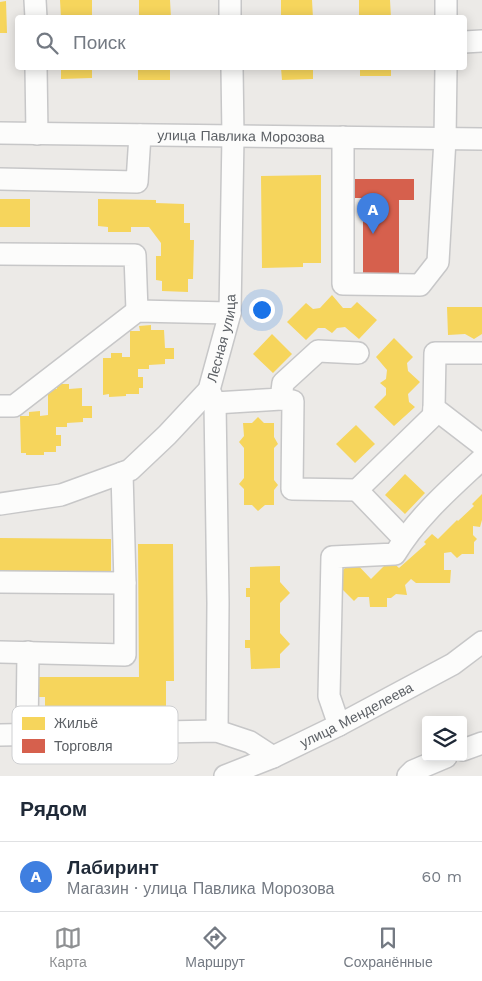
<!DOCTYPE html>
<html lang="ru">
<meta charset="utf-8">
<style>
body{margin:0;font-family:"Work Sans",sans-serif;background:#f2f2f3;color:#1f2937}
.controls{position:absolute;right:15px;bottom:15px;display:grid;overflow:hidden;border-radius:5px;box-shadow:0 2px 12px #0003}
.controls button{width:45px;height:45px;display:grid;place-items:center;padding:0;border:0;border-bottom:1px solid #e0e1e3;background:#fff;color:#1f2937;font:25px sans-serif}
.you{position:absolute;left:261px;top:309px;width:18px;height:18px;margin:-12px;border:4px solid #fff;border-radius:50%;background:#1a73e8;box-shadow:0 0 0 8px #1a73e833}
.badge{display:grid;place-items:center;width:32px;height:32px;border-radius:50%;background:#8e9092;color:#fff;font-size:16px;font-weight:700}
.pin{position:absolute;translate:-50% -41px;filter:drop-shadow(0 1px 2px #0008)}
.pin::after{content:'';position:absolute;top:26px;width:18px;height:15px;background:inherit;clip-path:polygon(0 0,100% 0,50% 100%)}
.list{margin:0;padding:0;list-style:none}
h2{display:flex;justify-content:space-between;align-items:center;height:65px;margin:0;padding:0 20px;font-size:21px}
h2 small{font-size:16px;font-weight:400;color:#747a83}
.list li{display:grid;grid-template-columns:32px 1fr auto;gap:15px;align-items:center;box-sizing:border-box;height:70px;padding:0 20px;border-top:1px solid #e0e1e3}
.list b{display:block;font-size:19px;white-space:nowrap}
.list p{margin:0;font-size:16px;white-space:nowrap;color:#747a83}
.list em{font-size:16px;font-style:normal;color:#747a83}
.icon{flex:none;width:28px;height:28px;fill:none;stroke:currentColor;stroke-width:2;stroke-linecap:round;stroke-linejoin:round}
.map{position:relative;flex:none;width:482px;height:776px;overflow:hidden}
.search{position:absolute;background:#fff;box-shadow:0 2px 12px #0003;left:15px;right:15px;top:15px;height:55px;display:flex;align-items:center;gap:12px;box-sizing:border-box;padding:0 18px;border-radius:5px;color:#747a83;font-size:19px}
.sheet{height:135px;background:#fff}
nav{display:flex;justify-content:space-around;align-items:center;box-sizing:border-box;height:70px;border-top:1px solid #e0e1e3;background:#fff;font-size:14px;color:#747a83}
nav a{display:grid;justify-items:center;gap:2px}
nav .on{color:#8e9092}
.map>svg:first-child{display:block}
.homes{fill:#f6d55c}
.shops{fill:#d6604d}
.lines{fill:none;stroke-linecap:round;stroke-linejoin:round}
.minor-casing{stroke:#c7c7c8;stroke-width:24}
.minor{stroke:#fcfcfb;stroke-width:21}
.labels{text-anchor:middle;dominant-baseline:central;stroke-width:5;stroke-linejoin:round;paint-order:stroke}
.street-label{font-size:14px;fill:#5c6065;stroke:#fff}
.key{fill:#fff;stroke:#cecfd1;stroke-width:1}
.key-label{font-size:14px;fill:#5c6065}
</style>
<div class="map">
<svg width="482" height="776" viewBox="0 0 482 776">
<rect width="100%" height="100%" fill="#eceae7"/>
<path class="homes" d="M 60,0 L 92,0 L 92,18 L 61,18 Z
M 139,0 L 170,0 L 171,18 L 139,18 Z
M 281,0 L 312,0 L 313,18 L 281,18 Z
M 359,0 L 390,0 L 391,18 L 359,18 Z
M 6,1 L 7,33 L 0,33 L 0,2 Z
M 61,68 L 92,68 L 92,78 L 61,79 Z
M 138,68 L 170,68 L 170,80 L 138,80 Z
M 281,68 L 313,68 L 313,79 L 282,80 Z
M 360,68 L 391,68 L 391,76 L 360,76 Z
M 321,175 L 321,263 L 303,263 L 303,267 L 262,268 L 261,176 Z
M 0,199 L 30,199 L 30,227 L 0,227 Z
M 98,199 L 156,200 L 156,203 L 184,204 L 184,223 L 190,223 L 190,240 L 194,240 L 193,279 L 188,279 L 188,292 L 162,291 L 162,281 L 156,280 L 156,256 L 161,256 L 161,243 L 149,227 L 131,227 L 131,232 L 108,232 L 108,227 L 98,226 Z
M 332,295 L 343,308 L 351,308 L 357,302 L 377,320 L 359,339 L 345,327 L 337,328 L 332,333 L 325,328 L 318,328 L 306,340 L 287,322 L 306,303 L 313,309 L 320,308 Z
M 447,307 L 482,307 L 482,334 L 474,339 L 465,334 L 448,335 Z
M 151,325 L 151,330 L 164,330 L 165,348 L 174,348 L 174,359 L 165,359 L 165,364 L 149,365 L 149,369 L 138,369 L 138,377 L 143,377 L 143,388 L 139,388 L 139,394 L 126,394 L 126,396 L 109,397 L 109,394 L 103,395 L 103,358 L 111,358 L 111,353 L 122,353 L 122,357 L 130,357 L 130,331 L 140,331 L 139,326 Z
M 272,334 L 292,354 L 273,373 L 253,354 Z
M 394,338 L 413,357 L 407,363 L 408,371 L 420,382 L 408,394 L 409,402 L 415,407 L 394,426 L 374,407 L 386,395 L 386,388 L 380,383 L 386,379 L 387,370 L 376,357 Z
M 57,384 L 69,384 L 69,389 L 82,388 L 82,406 L 92,406 L 92,418 L 83,418 L 83,422 L 67,423 L 67,427 L 56,427 L 56,435 L 61,435 L 61,446 L 56,446 L 56,452 L 44,452 L 44,455 L 26,455 L 26,453 L 21,453 L 20,416 L 29,416 L 29,412 L 40,411 L 40,416 L 48,415 L 48,389 L 57,389 Z
M 258,417 L 264,423 L 274,423 L 274,437 L 278,444 L 274,448 L 274,480 L 278,485 L 274,490 L 274,505 L 265,505 L 258,511 L 252,505 L 244,505 L 244,489 L 239,484 L 244,478 L 244,448 L 239,442 L 244,436 L 243,423 L 252,423 Z
M 356,425 L 375,444 L 355,463 L 336,444 Z
M 405,474 L 425,493 L 405,514 L 385,495 Z
M 482,494 L 482,520 L 480,527 L 473,526 L 473,535 L 477,539 L 474,542 L 474,554 L 462,554 L 457,558 L 451,552 L 444,553 L 444,570 L 451,570 L 450,583 L 416,583 L 411,579 L 405,585 L 407,595 L 396,594 L 391,598 L 387,598 L 387,607 L 370,607 L 369,597 L 358,597 L 354,601 L 333,580 L 353,560 L 371,579 L 390,560 L 399,568 L 426,544 L 424,542 L 432,534 L 438,539 L 457,520 L 458,521 L 474,506 L 472,504 Z
M 0,538 L 111,539 L 111,573 L 0,573 Z
M 138,544 L 173,544 L 174,681 L 166,681 L 166,712 L 45,712 L 45,697 L 37,697 L 37,677 L 139,677 Z
M 280,566 L 280,582 L 290,593 L 280,603 L 280,633 L 290,644 L 280,654 L 280,668 L 251,669 L 250,648 L 245,648 L 245,640 L 250,640 L 250,597 L 246,597 L 246,588 L 250,588 L 250,567 Z"/>
<path class="shops" d="M 345,179 L 414,179 L 414,200 L 399,200 L 399,278 L 363,278 L 363,198 L 345,198 Z"/>
<g class="lines">
<g class="minor-casing">
<g id="minor">
<path d="M 35,0 L 36,18"/>
<path d="M 230,0 L 230,18"/>
<path d="M 446,18 L 446,0"/>
<path d="M 464,42 L 482,41"/>
<path d="M 36,68 L 37,134"/>
<path id="s1" d="M 0,133 L 482,139"/>
<path d="M 343,137 L 343,284 L 420,285 L 438,262 L 445,139 L 446,68"/>
<path d="M 0,179 L 137,182 L 140,135"/>
<path d="M 0,254 L 135,255 L 137,311"/>
<path d="M 482,353 L 435,353 L 434,408 L 482,445"/>
<path d="M 209,390 L 215,403 L 218,603 L 217,731"/>
<path d="M 281,399 L 293,401 L 292,489 L 357,490 L 433,416 L 434,408"/>
<path d="M 215,403 L 281,399 L 283,383 L 318,351 L 358,353"/>
<path d="M 0,406 L 14,406 L 137,311 L 230,313"/>
<path d="M 357,490 L 404,539"/>
<path id="s2" d="M 0,504 L 61,495 L 130,470 L 167,435 L 209,390 L 230,313 L 233,136 L 232,68"/>
<path d="M 0,582 L 125,583 L 122,473"/>
<path d="M 0,652 L 125,655 L 125,583"/>
<path d="M 339,725 L 329,696 L 332,557 L 395,554 C 417,517 451,488 482,459"/>
<path d="M 0,735 L 217,731 L 250,742 L 273,757"/>
<path d="M 27,735 L 28,652"/>
<path d="M 463,750 L 482,743"/>
<path id="s3" d="M 225,776 L 273,757 L 339,725 L 453,664 L 482,642"/>
<path d="M 408,776 L 413,771 L 446,757"/>
</g>
</g>
<use href="#minor" class="minor"/>
</g>
<g class="labels">
<g class="street-label">
<text stroke="none"><textPath href="#s1" startOffset="241">улица Павлика Морозова</textPath></text>
<text stroke="none"><textPath href="#s2" startOffset="301">Лесная улица</textPath></text>
<text stroke="none"><textPath href="#s3" startOffset="145">улица Менделеева</textPath></text>
</g>
</g>
<rect x="12" y="706" width="166" height="58" rx="8" class="key"/>
<rect x="22" y="717" width="23" height="13" fill="#f6d55c"/>
<rect x="22" y="739" width="23" height="14" fill="#d6604d"/>
<g class="key-label">
<text x="54" y="728">Жильё</text>
<text x="54" y="751">Торговля</text>
</g>
</svg>
<div class="controls">
<button><svg class="icon" aria-label="layers" viewBox="0 0 24 24"><path d="M12 4l9 5-9 5-9-5zM3 14l9 5 9-5"/></svg></button>
</div>
<div class="you"></div>
<div class="pin badge" style="left:373px;top:234px;background:#3f7fe0">A</div>
<div class="search"><svg class="icon" aria-label="search" viewBox="0 0 24 24"><circle cx="10" cy="10" r="6"/><path d="M15 15l6 6"/></svg>Поиск</div>
</div>
<section class="sheet">
<h2>Рядом<small></small></h2>
<ul class="list">
<li><span class="badge" style="background:#3f7fe0">A</span><div><b>Лабиринт</b><p>Магазин · улица Павлика Морозова</p></div><em>60 m</em></li>
</ul>
</section>
<nav>
<a class="on"><svg class="icon" aria-label="map" viewBox="0 0 24 24"><path d="M3 6l6-2 6 2 6-2v14l-6 2-6-2-6 2zM9 4v14M15 6v14"/></svg>Карта</a>
<a><svg class="icon" aria-label="directions" viewBox="0 0 24 24"><path d="M12 3l9 9-9 9-9-9zM9 14v-3h6M13 9l2 2-2 2"/></svg>Маршрут</a>
<a><svg class="icon" aria-label="saved" viewBox="0 0 24 24"><path d="M7 4h10v16l-5-4-5 4z"/></svg>Сохранённые</a>
</nav>
